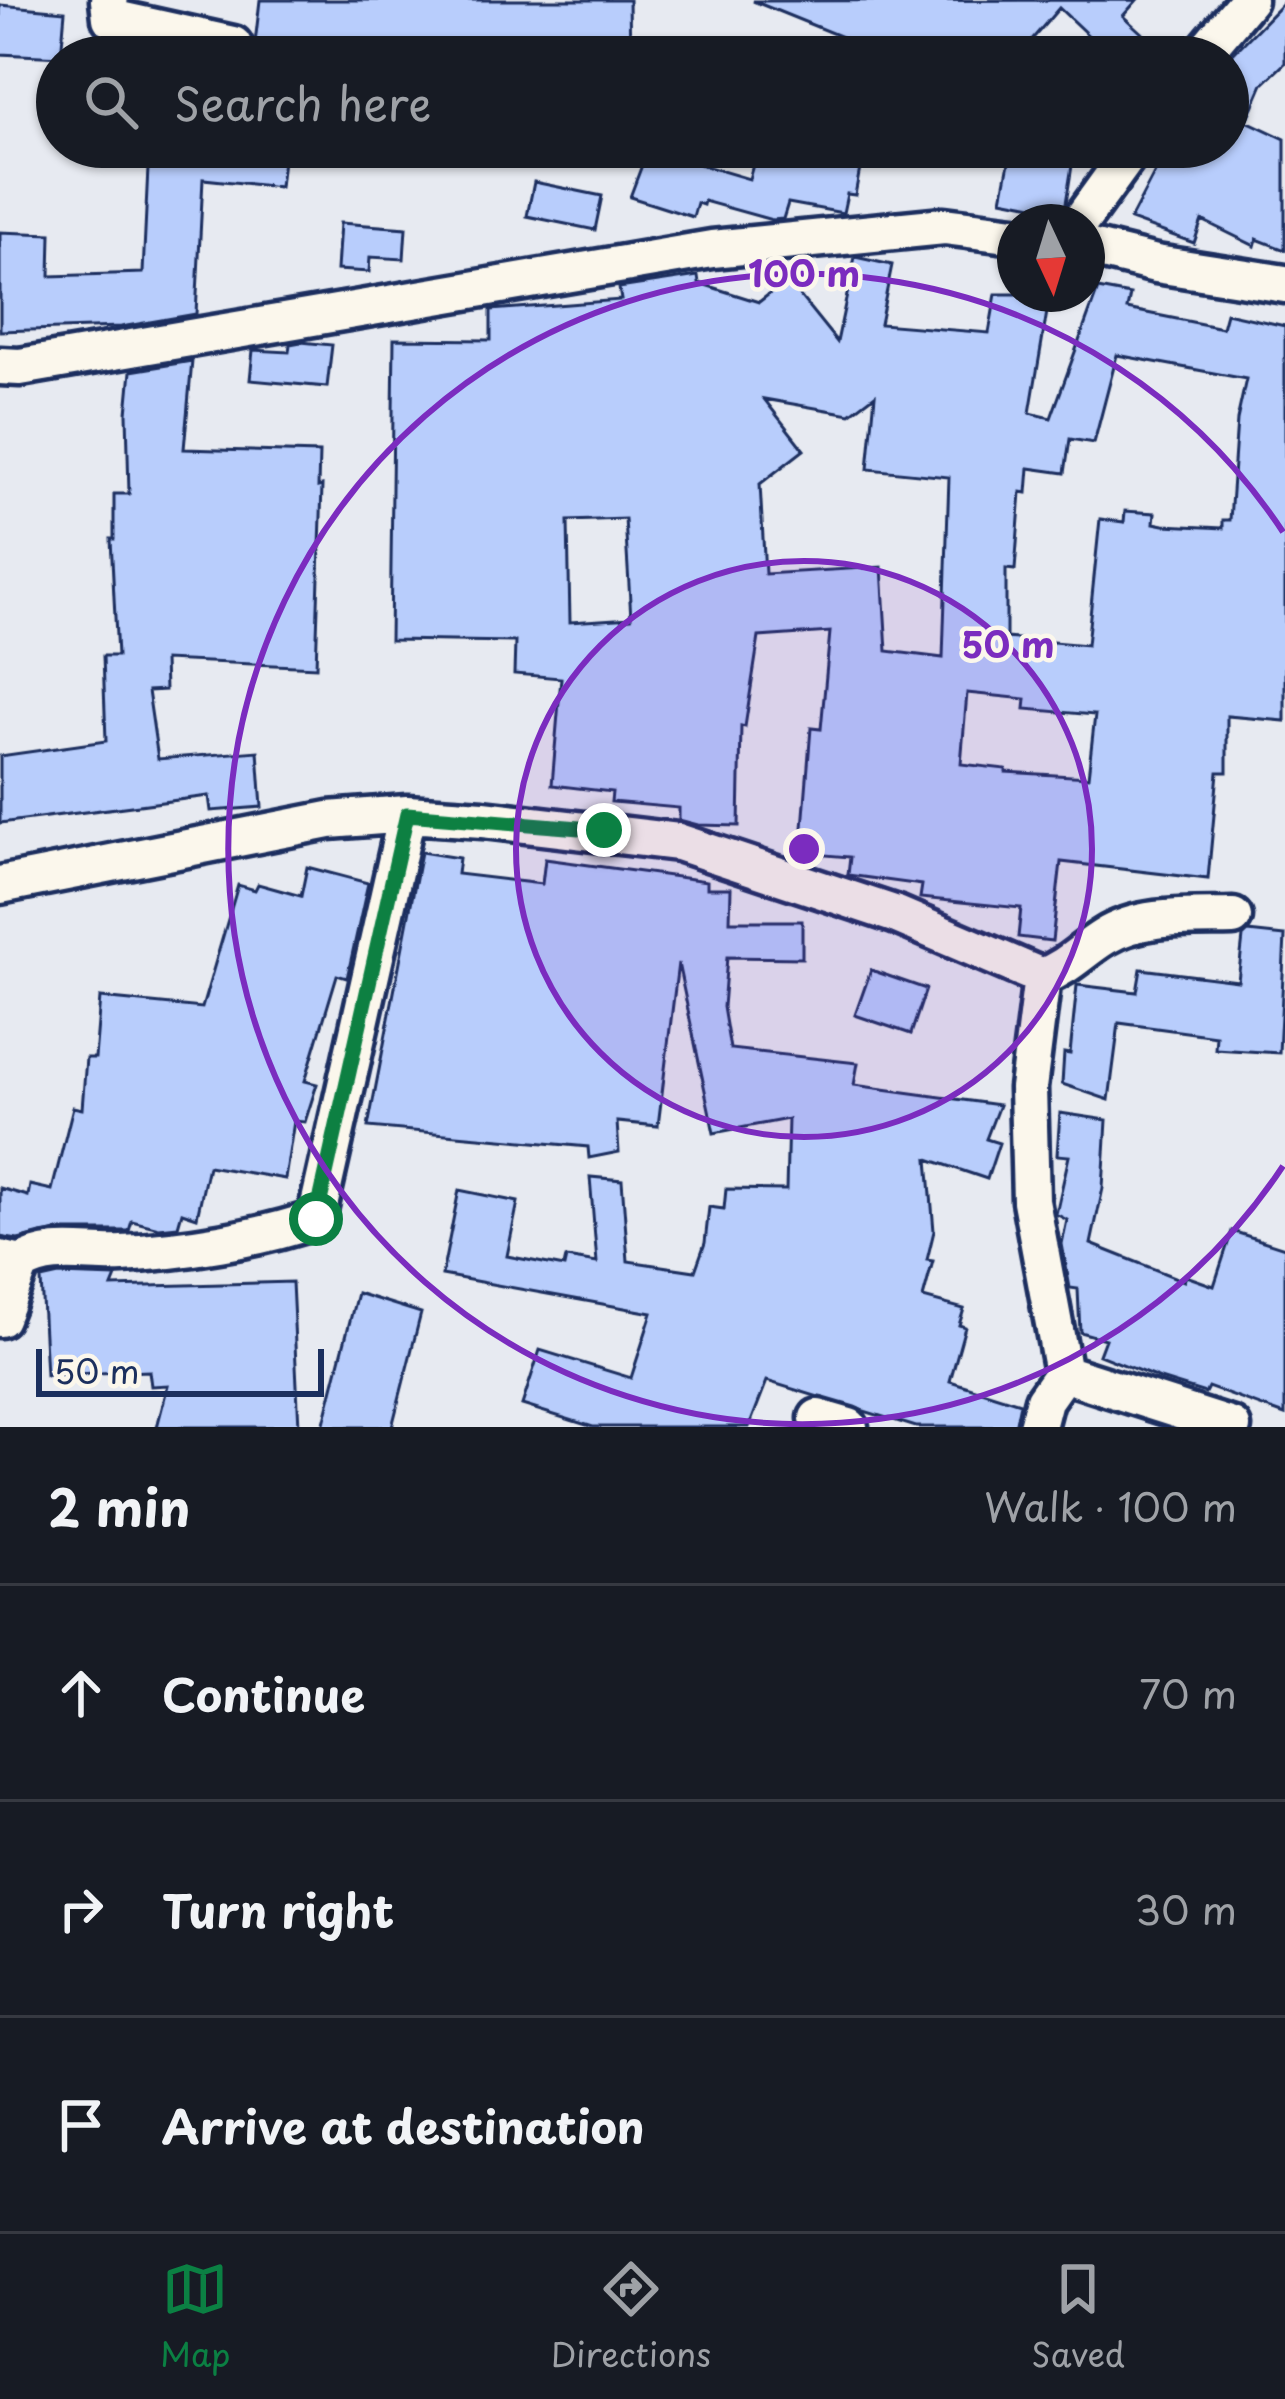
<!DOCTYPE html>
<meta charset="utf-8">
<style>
body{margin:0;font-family:"Playpen Sans",sans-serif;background:#242831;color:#f1f3f6}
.compass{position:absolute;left:997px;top:204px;width:108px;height:108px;border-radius:50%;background:#171b24;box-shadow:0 3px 9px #0004;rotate:176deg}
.scale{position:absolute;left:36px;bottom:30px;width:288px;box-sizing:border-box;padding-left:12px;border:6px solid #1b2f5e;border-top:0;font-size:33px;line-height:42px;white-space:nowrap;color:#1b2f5e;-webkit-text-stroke:9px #fbf7ec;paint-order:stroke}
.stop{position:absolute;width:36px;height:36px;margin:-27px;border:9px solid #0b8043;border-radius:50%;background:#fff}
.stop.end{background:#0b8043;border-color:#fff;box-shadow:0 3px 12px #0008}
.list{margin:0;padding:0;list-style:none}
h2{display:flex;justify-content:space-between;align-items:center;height:156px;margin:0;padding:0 48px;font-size:51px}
h2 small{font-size:39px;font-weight:400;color:#9ea1a6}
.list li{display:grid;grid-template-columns:78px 1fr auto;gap:36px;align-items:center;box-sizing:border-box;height:216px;padding:0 48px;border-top:3px solid #363941}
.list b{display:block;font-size:45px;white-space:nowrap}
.list em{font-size:39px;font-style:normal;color:#9ea1a6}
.icon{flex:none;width:66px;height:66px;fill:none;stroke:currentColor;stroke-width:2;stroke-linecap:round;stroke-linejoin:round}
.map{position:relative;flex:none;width:1285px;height:1427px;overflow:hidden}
.search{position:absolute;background:#171b24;box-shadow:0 3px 9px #0004;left:36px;right:36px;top:36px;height:132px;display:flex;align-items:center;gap:30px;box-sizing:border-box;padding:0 42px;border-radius:66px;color:#9ea1a6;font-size:45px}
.sheet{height:804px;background:#171b24}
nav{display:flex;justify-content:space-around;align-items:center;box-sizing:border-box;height:168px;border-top:3px solid #363941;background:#171b24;font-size:33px;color:#9ea1a6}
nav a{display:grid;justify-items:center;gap:6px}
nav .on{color:#0b8043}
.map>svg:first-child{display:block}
.building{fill:#b8cdfc;stroke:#1b2f5e;stroke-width:3;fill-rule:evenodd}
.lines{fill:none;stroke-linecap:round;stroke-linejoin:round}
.minor-casing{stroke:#1b2f5e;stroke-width:45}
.minor{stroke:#fbf7ec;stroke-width:36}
.route{stroke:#0b8043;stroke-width:15}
.ring{fill:none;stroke:#7b2cbf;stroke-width:6}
.centre{fill:#7b2cbf;stroke:#fbf7ec;stroke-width:6}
.ring-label{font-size:36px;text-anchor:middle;font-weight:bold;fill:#7b2cbf;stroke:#fbf7ec;stroke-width:9;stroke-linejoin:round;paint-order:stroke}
</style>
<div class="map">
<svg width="1285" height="1427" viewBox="0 0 1285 1427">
<rect width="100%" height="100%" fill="#e7eaf1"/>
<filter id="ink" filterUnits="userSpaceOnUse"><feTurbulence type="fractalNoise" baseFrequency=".00833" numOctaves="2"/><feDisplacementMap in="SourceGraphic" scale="24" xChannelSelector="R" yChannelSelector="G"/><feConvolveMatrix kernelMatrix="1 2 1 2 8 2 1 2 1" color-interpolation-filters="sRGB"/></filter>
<g filter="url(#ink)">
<path class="building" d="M 260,0 L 629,0 L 630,57 L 304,57 L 254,52 Z
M 1137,0 L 1123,16 L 1168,57 L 1111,57 L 1059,8 L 1017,57 L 891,57 L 753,1 Z
M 1285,1 L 1285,63 L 1263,84 L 1247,121 L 1285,139 L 1285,250 L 1257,239 L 1255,246 L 1202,220 L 1194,243 L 1130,220 L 1168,147 L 1228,147 L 1228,59 Z
M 0,5 L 65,11 L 61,57 L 0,54 Z
M 149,147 L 284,150 L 280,187 L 203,179 L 196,314 L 121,327 L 0,331 L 0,232 L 51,234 L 50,276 L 143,273 Z
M 758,147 L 821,163 L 824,147 L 864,147 L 855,195 L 847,194 L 843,213 L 788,203 L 783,219 L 772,220 L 704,201 L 703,205 L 697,203 L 693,217 L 630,197 L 648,149 L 749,179 Z
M 1012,147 L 1075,147 L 1066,203 L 1058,218 L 1032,213 L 1033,205 L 1002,199 Z
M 534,182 L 602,196 L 595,230 L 527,216 Z
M 340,223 L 406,228 L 404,259 L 370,257 L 369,272 L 337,270 Z
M 855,257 L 892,265 L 880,324 L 989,333 L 996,294 L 1050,294 L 1030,413 L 1051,418 L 1098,289 L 1130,295 L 1127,309 L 1222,328 L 1226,313 L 1285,326 L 1285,721 L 1227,716 L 1227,772 L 1218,772 L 1208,879 L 1061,862 L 1052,941 L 1018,937 L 1021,908 L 920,898 L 922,885 L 848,875 L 850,857 L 801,853 L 811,728 L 821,729 L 830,632 L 759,637 L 745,727 L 741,726 L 739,826 L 698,825 L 679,820 L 679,808 L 611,802 L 612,792 L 552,785 L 561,678 L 514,674 L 515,642 L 390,640 L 394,339 L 491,340 L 491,310 L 621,300 L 619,288 L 698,276 L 699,283 L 759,302 L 787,280 L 837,342 ZM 1117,355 L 1246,379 L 1237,420 L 1230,520 L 1223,520 L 1223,528 L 1164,525 L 1154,523 L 1155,513 L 1125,511 L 1124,522 L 1100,519 L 1087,645 L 1006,638 L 1006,569 L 1015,570 L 1021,492 L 1027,493 L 1029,468 L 1065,473 L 1070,439 L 1094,443 ZM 875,395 L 868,469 L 949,477 L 943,658 L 887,651 L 882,567 L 765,574 L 760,484 L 804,450 L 764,399 L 850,414 ZM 625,519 L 631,618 L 570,622 L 568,521 ZM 967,693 L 1026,699 L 1025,709 L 1095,715 L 1088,777 L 1006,772 L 1006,769 L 961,764 Z
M 301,342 L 332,345 L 327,387 L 250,380 L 253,350 L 289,352 L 290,344 Z
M 192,361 L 184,449 L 319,453 L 318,487 L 322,486 L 316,667 L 164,660 L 165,690 L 148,691 L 158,759 L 258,751 L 262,807 L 211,811 L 209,796 L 0,823 L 0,756 L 106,741 L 103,656 L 117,656 L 111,539 L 114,539 L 114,494 L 129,494 L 127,413 L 131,371 Z
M 421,852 L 459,858 L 457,874 L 542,884 L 545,859 L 707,881 L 707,888 L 731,888 L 730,921 L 802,921 L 802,958 L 727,957 L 723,1007 L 730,1049 L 858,1063 L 854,1085 L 999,1105 L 986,1139 L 999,1143 L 987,1179 L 928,1159 L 934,1231 L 927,1260 L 933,1261 L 923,1298 L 964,1309 L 959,1325 L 965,1327 L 950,1381 L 1020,1403 L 1015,1427 L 916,1427 L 767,1381 L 749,1427 L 593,1427 L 522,1405 L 540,1350 L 631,1378 L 652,1313 L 442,1275 L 459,1190 L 518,1202 L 507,1256 L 564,1267 L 566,1258 L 597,1263 L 590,1177 L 622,1180 L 628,1261 L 695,1271 L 705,1243 L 709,1207 L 724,1209 L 726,1189 L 786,1190 L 788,1119 L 714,1133 L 678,963 L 658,1126 L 617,1122 L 619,1152 L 589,1158 L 588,1147 L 368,1127 Z
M 307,867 L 368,883 L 347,978 L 337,975 L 305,1081 L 317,1084 L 305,1122 L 294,1121 L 285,1179 L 208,1166 L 197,1217 L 182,1212 L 178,1226 L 159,1228 L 132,1221 L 129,1231 L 56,1231 L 18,1240 L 0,1237 L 0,1188 L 28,1196 L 30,1185 L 52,1190 L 73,1107 L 82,1109 L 86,1058 L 95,1058 L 100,998 L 202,1008 L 238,885 L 255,890 L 258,884 L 301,896 Z
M 1248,932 L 1285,936 L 1279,1053 L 1215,1049 L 1216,1036 L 1119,1023 L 1109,1100 L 1062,1084 L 1064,1053 L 1070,1054 L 1077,985 L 1137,992 L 1141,969 L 1238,981 L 1243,937 Z
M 871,970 L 926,989 L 911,1034 L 855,1015 Z
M 1060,1113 L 1107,1120 L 1103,1188 L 1091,1244 L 1184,1281 L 1186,1276 L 1214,1286 L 1232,1231 L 1285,1248 L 1285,1415 L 1208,1387 L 1205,1393 L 1160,1379 L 1099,1355 L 1105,1339 L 1080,1332 L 1078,1289 L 1070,1288 L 1062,1244 L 1067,1220 L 1056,1214 L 1069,1156 L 1057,1155 Z
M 59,1275 L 116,1277 L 112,1287 L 292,1282 L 299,1427 L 157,1427 L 168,1385 L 151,1386 L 149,1371 L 46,1375 L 41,1279 Z
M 357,1293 L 421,1313 L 392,1427 L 323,1427 Z"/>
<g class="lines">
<g class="minor-casing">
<path id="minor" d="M 109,0 L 111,18 L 233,45
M 1200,57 L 1248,0
M 1080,222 L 1134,147
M 1087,247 L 1156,264 L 1285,284
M 0,366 L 20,367 L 712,249 L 944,226 L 1015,235
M 0,885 L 329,820 L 407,814 L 483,819 L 678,842 L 897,915 L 1042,977 L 1028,1088 L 1031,1201 L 1063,1373 L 1232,1427
M 1042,977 C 1071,965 1080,952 1104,937 C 1141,914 1191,918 1233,917
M 0,1259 L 21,1264 L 0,1318
M 21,1264 C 51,1245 88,1256 122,1254 C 181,1251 260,1239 316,1219 L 407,814
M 818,1418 L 849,1427
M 1037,1427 L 1044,1400 L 1063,1373"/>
</g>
<use href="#minor" class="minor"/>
</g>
</g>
<g class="lines" filter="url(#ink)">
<path class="route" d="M 316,1219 L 407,814 L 604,830"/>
</g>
<circle cx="804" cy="849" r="288" fill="#7b2cbf" fill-opacity=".12"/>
<g class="ring">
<circle cx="804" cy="849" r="288"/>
<path d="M1283 1166A575 575 0 1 1 1283 532"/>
</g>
<circle cx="804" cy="849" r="18" class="centre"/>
<g class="ring-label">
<text x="804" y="287">100 m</text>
<text x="1008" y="658">50 m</text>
</g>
</svg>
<svg class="compass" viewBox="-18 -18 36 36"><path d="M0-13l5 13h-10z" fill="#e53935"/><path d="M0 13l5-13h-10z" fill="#9ea1a6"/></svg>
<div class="scale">50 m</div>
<div class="stop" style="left:316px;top:1219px"></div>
<div class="stop end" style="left:604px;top:830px"></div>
<div class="search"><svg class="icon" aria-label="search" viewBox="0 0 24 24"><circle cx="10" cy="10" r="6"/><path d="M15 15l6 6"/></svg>Search here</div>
</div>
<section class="sheet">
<h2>2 min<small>Walk · 100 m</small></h2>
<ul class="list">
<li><svg class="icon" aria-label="ahead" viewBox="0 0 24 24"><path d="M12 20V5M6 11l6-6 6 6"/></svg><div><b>Continue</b></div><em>70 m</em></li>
<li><svg class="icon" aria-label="right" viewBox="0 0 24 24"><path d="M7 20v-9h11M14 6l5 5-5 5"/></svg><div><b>Turn right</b></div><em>30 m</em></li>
<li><svg class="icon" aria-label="arrive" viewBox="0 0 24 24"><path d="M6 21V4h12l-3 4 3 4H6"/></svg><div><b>Arrive at destination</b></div></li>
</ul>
</section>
<nav>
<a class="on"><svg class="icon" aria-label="map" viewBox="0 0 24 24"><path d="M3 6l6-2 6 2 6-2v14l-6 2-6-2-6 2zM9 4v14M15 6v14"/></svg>Map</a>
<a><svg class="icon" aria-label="directions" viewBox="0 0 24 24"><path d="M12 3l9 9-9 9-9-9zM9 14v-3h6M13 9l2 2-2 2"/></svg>Directions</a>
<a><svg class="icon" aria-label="saved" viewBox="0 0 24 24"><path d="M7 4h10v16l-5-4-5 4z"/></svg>Saved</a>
</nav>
